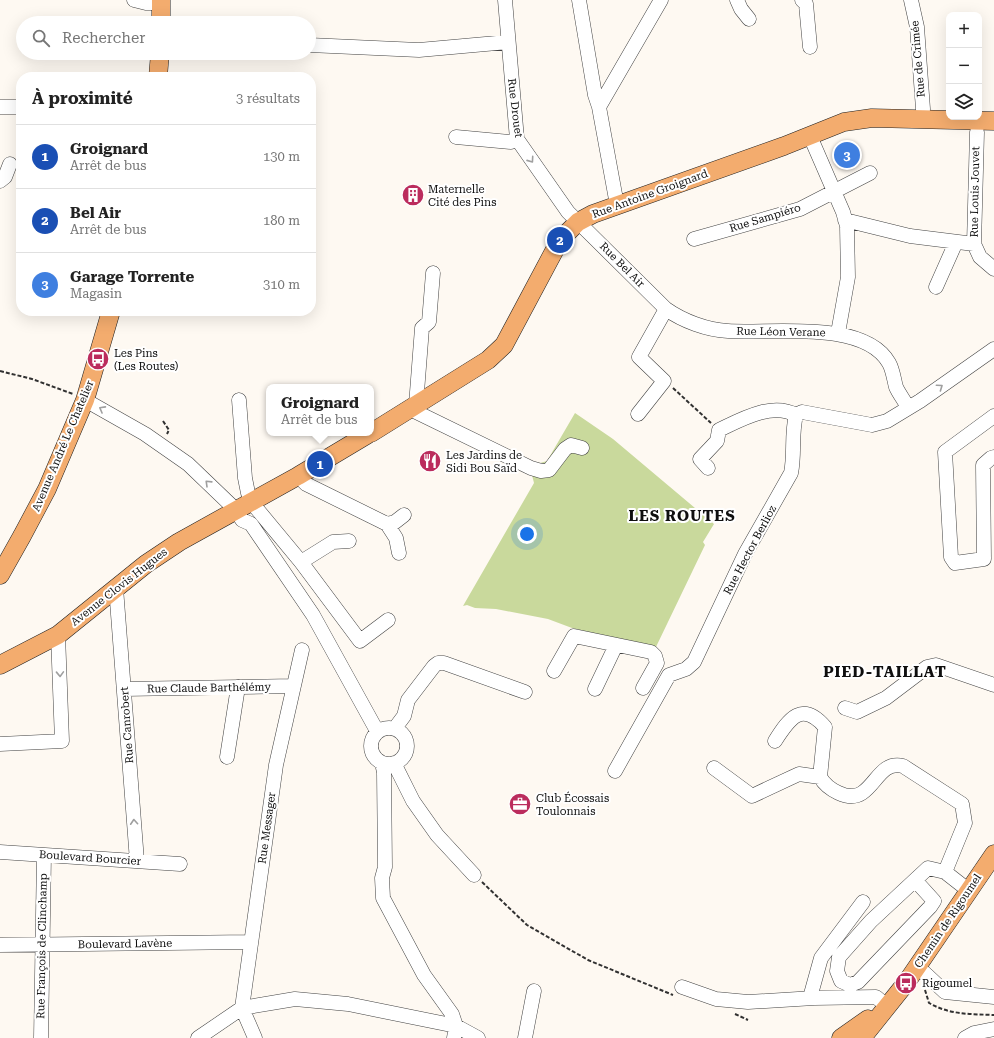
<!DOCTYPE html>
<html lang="fr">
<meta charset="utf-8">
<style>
body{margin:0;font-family:"Roboto Serif",serif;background:#f2f2f2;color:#222}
.controls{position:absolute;right:12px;top:12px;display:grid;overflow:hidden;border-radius:8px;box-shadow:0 4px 16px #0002}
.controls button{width:36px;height:36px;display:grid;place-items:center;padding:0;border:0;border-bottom:1px solid #e0e0e0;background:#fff;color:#222;font:20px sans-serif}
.you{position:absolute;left:527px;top:534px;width:14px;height:14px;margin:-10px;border:3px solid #fff;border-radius:50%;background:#1a73e8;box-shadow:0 0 0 6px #1a73e833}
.badge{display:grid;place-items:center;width:26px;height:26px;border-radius:50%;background:#bb2c5d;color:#fff;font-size:13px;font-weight:700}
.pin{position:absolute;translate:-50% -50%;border:2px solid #fff;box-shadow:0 1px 4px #0006}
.popup{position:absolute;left:266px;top:384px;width:108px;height:52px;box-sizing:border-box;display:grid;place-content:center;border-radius:8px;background:#fff;filter:drop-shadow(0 1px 3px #0005);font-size:13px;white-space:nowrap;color:#767676}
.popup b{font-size:15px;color:#222}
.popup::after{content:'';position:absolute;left:50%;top:100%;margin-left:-8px;border:8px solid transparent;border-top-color:#fff}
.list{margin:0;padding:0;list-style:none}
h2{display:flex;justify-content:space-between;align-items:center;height:52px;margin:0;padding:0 16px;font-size:17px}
h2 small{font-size:13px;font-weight:400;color:#767676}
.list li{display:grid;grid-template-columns:26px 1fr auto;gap:12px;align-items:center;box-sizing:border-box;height:64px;padding:0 16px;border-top:1px solid #e0e0e0}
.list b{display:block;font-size:15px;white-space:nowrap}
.list p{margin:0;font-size:13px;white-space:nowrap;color:#767676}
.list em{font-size:13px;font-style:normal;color:#767676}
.icon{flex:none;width:22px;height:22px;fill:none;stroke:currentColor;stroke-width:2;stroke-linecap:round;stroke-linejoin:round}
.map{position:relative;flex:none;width:994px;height:1038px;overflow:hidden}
.search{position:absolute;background:#fff;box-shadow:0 4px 16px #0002;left:16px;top:16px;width:300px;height:44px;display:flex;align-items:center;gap:10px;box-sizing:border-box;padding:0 14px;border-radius:22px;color:#767676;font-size:15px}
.panel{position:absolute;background:#fff;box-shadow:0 4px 16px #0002;left:16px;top:72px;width:300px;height:244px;border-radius:16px}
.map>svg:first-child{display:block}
.forest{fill:#c9d99c}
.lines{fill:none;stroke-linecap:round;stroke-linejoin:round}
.minor-casing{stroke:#424242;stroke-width:15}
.major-casing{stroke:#202020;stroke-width:19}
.path{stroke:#313131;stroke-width:2;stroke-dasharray:4 2;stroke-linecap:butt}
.minor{stroke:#fff;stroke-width:14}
.major{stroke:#f3ac6e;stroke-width:18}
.oneway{stroke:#9f9f9f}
.labels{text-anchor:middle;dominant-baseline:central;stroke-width:4;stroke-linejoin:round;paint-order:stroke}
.street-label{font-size:11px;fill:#0f0f0f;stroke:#fff}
.poi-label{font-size:11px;fill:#0f0f0f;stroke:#fff;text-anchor:start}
.district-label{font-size:15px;font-weight:bold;letter-spacing:1px;fill:#0f0f0f;stroke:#fff}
</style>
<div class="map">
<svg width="994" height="1038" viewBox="0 0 994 1038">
<rect width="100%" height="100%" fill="#fef9f2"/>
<path class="forest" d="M 575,413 L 613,439 L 714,524 L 703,542 L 705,545 L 655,649 L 572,628 L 548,619 L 496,609 L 475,608 L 467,605 L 463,606 L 534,483 L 532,475 L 534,462 L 540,463 L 547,461 Z"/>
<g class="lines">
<g class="minor-casing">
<path id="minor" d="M 134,0 L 146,3 L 161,3
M 505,0 L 517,139 L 568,212 L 666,309 C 683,321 707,330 728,331 C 771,334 864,319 889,363 C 893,370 894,380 896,387 C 899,394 905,401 908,408
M 579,0 L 595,95 L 599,107
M 737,0 L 741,9 L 749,19
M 802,0 L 806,4 L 810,47
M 911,0 L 917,27 L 923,109 L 922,119
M 309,45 L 419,50 L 508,42
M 0,107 L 17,107
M 977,132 L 974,244 L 980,257 L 994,269
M 810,136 L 843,212 L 847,226 L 848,277 L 838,333
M 456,137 L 511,142 L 517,139
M 0,181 L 5,177 L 10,164
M 617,205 L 599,107 L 661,0
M 845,220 L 910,236 L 974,244
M 694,239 L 800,209 L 870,173
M 936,287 L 956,242
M 85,400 L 145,434 L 188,464 L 236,510 L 242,520 L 251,524 L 313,615 L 377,731
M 239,400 L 245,478 L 248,493 L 257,509 L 301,562 L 360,641 L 388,620
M 416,405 L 422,328 L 429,322 L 433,273
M 410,409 L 531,468 L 541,471 L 549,470 L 565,449 L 571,445 L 582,448
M 638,414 L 664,381 L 639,357 L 666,309
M 994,416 L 945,452 L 951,557 L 955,563 L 984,559 L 983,465 L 991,458 L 994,457
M 708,468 L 700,459 L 717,441 L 719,430 C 742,419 772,402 796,415
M 298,476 L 306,484 L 387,524 L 395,522 L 404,515
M 387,524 L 396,538 L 399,553
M 301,562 L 333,542 L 349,541
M 116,588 L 137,861
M 554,671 L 574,636 L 651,652 L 655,656 L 657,663 L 643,688
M 124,689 L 293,686
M 595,689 L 616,645
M 845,708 L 857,712 L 886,698 L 927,667 L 936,665 L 994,685
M371 746a18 18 0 1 1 36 0a18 18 0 1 1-36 0Z
M 395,728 L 404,716 L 408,700 L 434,666 L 438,663 L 444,663 L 525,692
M 775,741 C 789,719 802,700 825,727 L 820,777 C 827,789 848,802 862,793 C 877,783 882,761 903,766 L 962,804 L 965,823 L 945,872 L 968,890
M 0,744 L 62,741 L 58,635
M 227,757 L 238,687
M 382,763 L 384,772 L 385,867 L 382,878 L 383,898 L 424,975 L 452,1014 L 456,1026 L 454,1038
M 394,763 L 413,801 L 437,835 L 474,875
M 714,768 L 752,796 L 799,774 L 820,777
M 615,771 L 669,675 L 686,669 L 694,662 L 745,554 L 791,473 C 795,454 791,435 796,415 L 802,412 L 872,425 L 887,421 L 920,401 L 994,349
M 0,852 L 180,864
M 915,880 L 934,901 L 930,907 L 858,982 L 850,985 L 841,981 L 837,971 L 839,957 L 871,921 L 928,868 L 945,872
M 863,902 L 821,958 L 811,994 L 814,998 L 876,997 L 887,1006
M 0,945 L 251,942
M 917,966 L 945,992 L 994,997
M 682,987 L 716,999 L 748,1002 L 814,998
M 41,1038 L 44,855
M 198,1038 L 242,1008 L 295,999 L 348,1004 L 456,1026 L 478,1038
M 255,1038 L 242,1008 L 276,765 L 302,650
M 525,1038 L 534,991
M 965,1038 L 974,1033 L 994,1029"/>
</g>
<g class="major-casing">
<path id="major" d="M 161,0 L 161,23
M 158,77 L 160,53
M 371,433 L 488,360 L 504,345 L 560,240 L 578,222 L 593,214 L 784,146 L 844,122 L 872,118 L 994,121
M 0,575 L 22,536 L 47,489 L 85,400 L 111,311
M 0,665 L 58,635 L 146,564 L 179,542 L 298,476 L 370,433
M 841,1038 L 868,1019
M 860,1038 L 866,1033 L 906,983 L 994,854"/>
</g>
<path class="path" d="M 0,371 L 32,379 L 73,394
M 673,388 L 711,423
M 163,421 L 169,430 L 167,434
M 482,882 L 527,925 L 588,960 L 673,995
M 925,990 L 929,1003 C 950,1015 971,1014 994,1015
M 735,1014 L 748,1020"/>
<use href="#minor" class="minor"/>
<use href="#major" class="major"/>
</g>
<defs><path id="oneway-chevron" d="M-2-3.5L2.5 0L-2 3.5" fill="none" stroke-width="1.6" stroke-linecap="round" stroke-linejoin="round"/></defs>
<g class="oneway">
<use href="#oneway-chevron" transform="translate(531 160) rotate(55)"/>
<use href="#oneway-chevron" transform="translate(940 387) rotate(-35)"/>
<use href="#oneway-chevron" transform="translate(102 409) rotate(-151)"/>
<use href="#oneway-chevron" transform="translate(208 483) rotate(-136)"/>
<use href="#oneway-chevron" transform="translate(60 674) rotate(88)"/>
<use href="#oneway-chevron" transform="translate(134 822) rotate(-94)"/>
</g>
<defs>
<g id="building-disc" transform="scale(1.15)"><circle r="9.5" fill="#bb2c5d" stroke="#fff"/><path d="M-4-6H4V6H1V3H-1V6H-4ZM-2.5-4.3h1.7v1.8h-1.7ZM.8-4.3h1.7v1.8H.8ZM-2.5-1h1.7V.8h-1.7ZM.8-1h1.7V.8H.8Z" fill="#fff"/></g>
<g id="bus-disc" transform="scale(1.15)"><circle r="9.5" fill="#bb2c5d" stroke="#fff"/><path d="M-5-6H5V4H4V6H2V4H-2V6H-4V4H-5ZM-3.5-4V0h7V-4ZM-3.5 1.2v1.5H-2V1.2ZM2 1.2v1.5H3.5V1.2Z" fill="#fff"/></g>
<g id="restaurant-disc" transform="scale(1.15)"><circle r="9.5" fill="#bb2c5d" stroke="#fff"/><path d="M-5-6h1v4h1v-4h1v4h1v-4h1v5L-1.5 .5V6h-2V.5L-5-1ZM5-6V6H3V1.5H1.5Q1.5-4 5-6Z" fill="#fff"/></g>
<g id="office-disc" transform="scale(1.15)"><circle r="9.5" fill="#bb2c5d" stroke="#fff"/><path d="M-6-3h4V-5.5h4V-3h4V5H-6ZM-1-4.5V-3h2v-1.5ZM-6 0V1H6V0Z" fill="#fff"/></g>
</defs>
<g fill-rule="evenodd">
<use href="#building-disc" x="413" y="195"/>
<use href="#bus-disc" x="98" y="359"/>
<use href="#restaurant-disc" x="430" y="461"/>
<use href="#office-disc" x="520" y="804"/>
<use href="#bus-disc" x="906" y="983"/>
</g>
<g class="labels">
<g class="street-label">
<text transform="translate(918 59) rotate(-95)">Rue de Crimée</text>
<text transform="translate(515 108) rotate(83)">Rue Drouet</text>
<text transform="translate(975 192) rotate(-89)">Rue Louis Jouvet</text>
<text transform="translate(650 194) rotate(-20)">Rue Antoine Groignard</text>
<text transform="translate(765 218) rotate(-17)">Rue Sampiéro</text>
<text transform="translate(622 265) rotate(45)">Rue Bel Air</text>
<text transform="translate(781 332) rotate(1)">Rue Léon Verane</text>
<text transform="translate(63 446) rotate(-67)">Avenue André Le Chatelier</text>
<text transform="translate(750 550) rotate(-62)">Rue Hector Berlioz</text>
<text transform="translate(119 587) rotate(-38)">Avenue Clovis Hugues</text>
<text transform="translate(209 688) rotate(-1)">Rue Claude Barthélémy</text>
<text transform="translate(127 725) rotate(-94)">Rue Canrobert</text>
<text transform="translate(267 828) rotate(-82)">Rue Messager</text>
<text transform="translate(90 858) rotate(4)">Boulevard Bourcier</text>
<text transform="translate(948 921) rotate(-56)">Chemin de Rigoumel</text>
<text transform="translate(125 944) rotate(-1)">Boulevard Lavène</text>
<text transform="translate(42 946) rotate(-89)">Rue François de Clinchamp</text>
</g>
<g class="poi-label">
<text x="428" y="189">Maternelle<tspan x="428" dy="13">Cité des Pins</tspan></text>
<text x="114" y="353">Les Pins<tspan x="114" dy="13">(Les Routes)</tspan></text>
<text x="446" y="455">Les Jardins de<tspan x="446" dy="13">Sidi Bou Saïd</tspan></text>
<text x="536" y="798">Club Écossais<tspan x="536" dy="13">Toulonnais</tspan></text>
<text x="922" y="983">Rigoumel</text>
</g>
<g class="district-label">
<text x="682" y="516">LES ROUTES</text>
<text x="885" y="672">PIED-TAILLAT</text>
</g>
</g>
</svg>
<div class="controls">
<button>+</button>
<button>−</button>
<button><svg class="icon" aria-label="layers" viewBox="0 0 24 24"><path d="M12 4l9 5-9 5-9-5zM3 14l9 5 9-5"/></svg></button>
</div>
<div class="you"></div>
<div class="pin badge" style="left:320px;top:464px;background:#1a4fb4">1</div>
<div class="popup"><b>Groignard</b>Arrêt de bus</div>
<div class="pin badge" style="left:560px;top:240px;background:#1a4fb4">2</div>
<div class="pin badge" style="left:847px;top:155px;background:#3f7fe0">3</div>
<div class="search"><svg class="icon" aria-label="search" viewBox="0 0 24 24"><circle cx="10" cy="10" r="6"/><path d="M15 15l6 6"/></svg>Rechercher</div>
<section class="panel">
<h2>À proximité<small>3 résultats</small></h2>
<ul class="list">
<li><span class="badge" style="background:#1a4fb4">1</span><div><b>Groignard</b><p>Arrêt de bus</p></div><em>130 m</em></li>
<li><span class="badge" style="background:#1a4fb4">2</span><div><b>Bel Air</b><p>Arrêt de bus</p></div><em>180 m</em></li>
<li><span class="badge" style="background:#3f7fe0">3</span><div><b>Garage Torrente</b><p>Magasin</p></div><em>310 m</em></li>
</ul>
</section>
</div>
